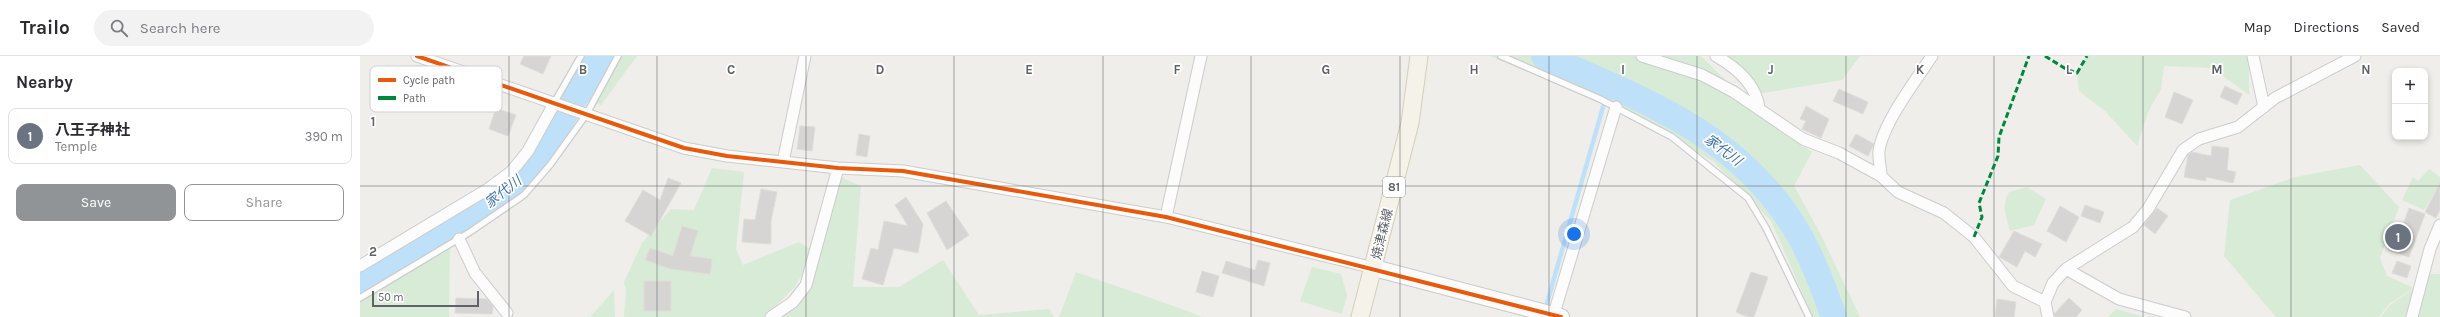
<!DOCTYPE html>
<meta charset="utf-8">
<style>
body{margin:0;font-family:Karla,"Noto Sans JP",sans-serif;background:#f2f2f3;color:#2b2b33}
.controls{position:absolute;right:12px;top:12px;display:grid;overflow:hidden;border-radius:8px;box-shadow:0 2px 6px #0003}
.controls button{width:36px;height:36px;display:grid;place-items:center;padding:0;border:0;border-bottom:1px solid #e1e1e2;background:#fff;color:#2b2b33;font:20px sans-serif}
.scale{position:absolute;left:12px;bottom:10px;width:107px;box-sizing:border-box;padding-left:4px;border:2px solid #5f6368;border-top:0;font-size:11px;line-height:14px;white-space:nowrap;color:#5f6368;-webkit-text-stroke:3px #fff;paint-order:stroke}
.you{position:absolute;left:1214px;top:178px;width:14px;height:14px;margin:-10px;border:3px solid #fff;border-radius:50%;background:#1a73e8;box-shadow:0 0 0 6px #1a73e833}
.badge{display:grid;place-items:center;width:26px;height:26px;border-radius:50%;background:#919496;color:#fff;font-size:13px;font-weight:700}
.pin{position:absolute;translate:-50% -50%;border:2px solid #fff;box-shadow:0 1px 4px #0006}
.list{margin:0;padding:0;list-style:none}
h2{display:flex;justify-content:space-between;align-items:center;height:52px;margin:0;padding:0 16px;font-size:17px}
h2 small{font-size:13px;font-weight:400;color:#7c7c81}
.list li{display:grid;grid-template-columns:26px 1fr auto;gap:12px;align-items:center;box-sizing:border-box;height:56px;margin:0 8px 8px;padding:0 8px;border:1px solid #e1e1e2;border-radius:8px}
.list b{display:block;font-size:15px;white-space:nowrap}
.list p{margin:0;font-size:13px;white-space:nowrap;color:#7c7c81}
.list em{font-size:13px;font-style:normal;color:#7c7c81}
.actions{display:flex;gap:8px;padding:12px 16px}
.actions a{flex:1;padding:9px 0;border:1px solid #919496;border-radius:8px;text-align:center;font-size:14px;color:#919496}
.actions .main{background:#919496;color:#fff}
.icon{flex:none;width:22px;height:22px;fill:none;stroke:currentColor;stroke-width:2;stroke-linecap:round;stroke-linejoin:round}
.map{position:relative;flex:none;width:2080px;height:261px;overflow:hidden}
header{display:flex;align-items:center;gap:24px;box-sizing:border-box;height:56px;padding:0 20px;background:#fff;border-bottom:1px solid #e1e1e2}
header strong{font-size:19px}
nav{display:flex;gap:22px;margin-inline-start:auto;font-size:14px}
.search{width:280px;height:36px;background:#f2f2f3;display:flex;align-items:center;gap:10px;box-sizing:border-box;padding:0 14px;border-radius:22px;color:#7c7c81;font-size:15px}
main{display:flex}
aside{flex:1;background:#fff}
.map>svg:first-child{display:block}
.green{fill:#d8ebd6}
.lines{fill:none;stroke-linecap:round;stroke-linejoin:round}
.stream{stroke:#bfe0f9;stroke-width:4.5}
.river{stroke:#bfe0f9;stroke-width:26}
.building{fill:#d6d5d3;stroke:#deddd9}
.lane-casing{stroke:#cbcccc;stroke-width:8}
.street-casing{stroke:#cbcccc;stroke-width:13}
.secondary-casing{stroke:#cacacb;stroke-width:18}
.primary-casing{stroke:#d7ceb8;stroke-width:19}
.lane{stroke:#fdfcfc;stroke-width:5.5}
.street{stroke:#fdfcfc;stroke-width:11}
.secondary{stroke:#fdfcfc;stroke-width:16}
.primary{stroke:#f4f2e9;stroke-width:17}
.quiet{stroke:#00873e;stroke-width:3;stroke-dasharray:6 3;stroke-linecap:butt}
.cycleway-casing{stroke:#fff;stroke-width:6}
.cycleway{stroke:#e8590c;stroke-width:4}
.grid{fill:none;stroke:#5f6368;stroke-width:1;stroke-opacity:0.55}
.labels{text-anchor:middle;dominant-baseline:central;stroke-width:3.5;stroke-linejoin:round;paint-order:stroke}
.shield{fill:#fff;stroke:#8f9295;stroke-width:1}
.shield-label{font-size:12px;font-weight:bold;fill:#5f6368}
.street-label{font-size:13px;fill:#5f6368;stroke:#fff}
.water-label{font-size:14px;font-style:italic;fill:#4174aa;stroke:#fff}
.key{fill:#fff;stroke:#cfd0d2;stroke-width:1}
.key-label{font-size:11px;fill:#5f6368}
.grid-label{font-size:13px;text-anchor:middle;font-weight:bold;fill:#5f6368;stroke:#fff;stroke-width:3.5;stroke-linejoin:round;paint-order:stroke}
</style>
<header>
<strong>Trailo</strong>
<div class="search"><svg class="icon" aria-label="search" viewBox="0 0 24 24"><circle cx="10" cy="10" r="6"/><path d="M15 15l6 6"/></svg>Search here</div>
<nav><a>Map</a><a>Directions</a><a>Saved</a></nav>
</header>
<main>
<aside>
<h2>Nearby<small></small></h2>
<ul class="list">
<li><span class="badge" style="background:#6b7280">1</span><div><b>八王子神社</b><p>Temple</p></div><em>390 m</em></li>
</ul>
<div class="actions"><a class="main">Save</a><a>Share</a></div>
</aside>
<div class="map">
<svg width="2080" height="261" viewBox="0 0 2080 261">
<rect width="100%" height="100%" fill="#efeeea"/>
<path class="green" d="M 222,0 L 277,0 L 241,49 L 203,38 Z
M 1130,0 L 1290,0 L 1341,20 L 1303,0 L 1341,0 L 1383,42 L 1367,35 L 1452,96 L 1434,130 L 1460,177 L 1500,261 L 1453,261 L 1411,165 L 1354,106 L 1286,65 Z
M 1355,0 L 1500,0 L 1482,24 L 1397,38 Z
M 1727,0 L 1889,0 L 1889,39 L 1852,12 L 1804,10 L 1801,33 L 1788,56 L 1777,90 L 1746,56 L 1719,35 L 1717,17 Z
M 190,58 L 210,71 L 164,130 L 123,163 L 0,239 L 0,212 L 152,118 Z
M 2000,109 L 2039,151 L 2020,202 L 2027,220 L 2052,231 L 2051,234 L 2029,248 L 2019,261 L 1916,261 L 1864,200 L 1870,144 L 1935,121 Z
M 352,112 L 384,116 L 376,193 L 383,209 L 439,186 L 454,196 L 476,119 L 501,130 L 493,231 L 539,231 L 583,204 L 619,259 L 690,253 L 694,261 L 408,261 L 433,246 L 454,198 L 434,232 L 405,261 L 264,261 L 266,235 L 264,226 L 282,187 L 311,153 L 334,154 Z
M 2069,113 L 2080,121 L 2080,127 L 2064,154 L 2042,144 L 2053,121 L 2058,125 Z
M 1667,131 L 1686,143 L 1674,169 L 1650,175 C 1646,160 1641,150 1649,136 Z
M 90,188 L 89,261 L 0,261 L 0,243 Z
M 952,211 L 981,218 L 987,239 L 982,258 L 940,245 Z
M 2063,212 L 2064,218 L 2080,218 L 2080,261 L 2021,261 L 2030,249 L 2052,234 Z
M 716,216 L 825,254 L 842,261 L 699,261 Z
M 254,234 L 255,261 L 230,261 Z
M 1756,253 L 1785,261 L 1748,261 Z"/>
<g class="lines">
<path class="stream" d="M 1187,247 L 1243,51 L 1251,30"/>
<path class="river" d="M 1184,0 C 1281,43 1376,76 1435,172 C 1452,200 1463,231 1474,261
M 0,227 L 132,146 L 161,123 L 185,91 L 241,0"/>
</g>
<path class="building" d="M 164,0 L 191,0 L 183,18 L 160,8 Z
M 1865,30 L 1882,38 L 1877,49 L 1860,41 Z
M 1479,33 L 1508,46 L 1503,58 L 1473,45 Z
M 1814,36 L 1833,44 L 1822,68 L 1805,61 Z
M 1446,50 L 1469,63 L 1461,82 L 1442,73 L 1446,65 L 1440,63 Z
M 136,52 L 156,59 L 148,80 L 129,73 Z
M 440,70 L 455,71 L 452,95 L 437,93 Z
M 499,78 L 510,80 L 507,101 L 496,99 Z
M 1496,78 L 1514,88 L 1508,100 L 1489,90 Z
M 1852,90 L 1869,92 L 1867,114 L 1876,116 L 1873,127 L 1846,121 L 1846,125 L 1824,121 L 1828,99 L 1832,96 L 1851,100 Z
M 308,122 L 321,127 L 291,180 L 265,165 L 283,134 L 300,144 Z
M 2080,127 L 2080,154 L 2076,162 L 2065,156 Z
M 401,133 L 417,136 L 411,165 L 411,188 L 382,186 L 384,163 L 395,164 Z
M 546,141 L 563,168 L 558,197 L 534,192 L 523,229 L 502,223 L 511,192 L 518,194 L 524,165 L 548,170 L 535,149 Z
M 586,145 L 609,179 L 587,194 L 567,157 Z
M 1725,149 L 1744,156 L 1740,167 L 1721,160 Z
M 1700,150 L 1719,161 L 1706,186 L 1687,175 Z
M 1797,152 L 1808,160 L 1795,178 L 1784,169 Z
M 2049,152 L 2065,158 L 2049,201 L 2028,194 L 2038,168 L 2043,169 Z
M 322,170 L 338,175 L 330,200 L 352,203 L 350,218 L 311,213 L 285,204 L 290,192 L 313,200 Z
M 1654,175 L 1682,188 L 1675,201 L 1665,195 L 1657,211 L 1639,201 Z
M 898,204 L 910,207 L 904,230 L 862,217 L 866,205 L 895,214 Z
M 2037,205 L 2051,210 L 2047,222 L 2032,217 Z
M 842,215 L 859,220 L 853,241 L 836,236 Z
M 1391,216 L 1408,221 L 1394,261 L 1388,261 L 1376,256 Z
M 284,225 L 311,225 L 311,255 L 284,255 Z
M 96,242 L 127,243 L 133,250 L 132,258 L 95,257 Z
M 1709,242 L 1722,254 L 1716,261 L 1695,261 L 1694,258 Z
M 1637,243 L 1656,246 L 1654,261 L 1635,261 Z"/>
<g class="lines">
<g class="lane-casing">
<path id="lane" d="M 1141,0 L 1240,43 L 1312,81 L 1388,142 L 1406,172 L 1449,261
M 194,47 L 221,0
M 0,242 L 110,176 L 164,139 L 190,109 L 226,59 L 258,0"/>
</g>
<g class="street-casing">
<path id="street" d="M 57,0 L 324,92 L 367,100 L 423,106 L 478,112 L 543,115 L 806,161 L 1014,212
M 1282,0 L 1342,19 L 1374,36 L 1443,83 L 1479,97 L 1521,120 L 1538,136 L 1584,157 L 1614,181 L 1653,230 L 1685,246
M 1356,0 C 1377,12 1396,28 1399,52
M 1893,0 L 1904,51
M 423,106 L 445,0
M 1521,120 C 1521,112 1518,103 1519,95 C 1523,67 1556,24 1572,0
M 806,161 L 841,0
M 99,183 L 115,217 L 147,257
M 0,210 L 128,133 L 151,116 L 168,95 L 194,48
M 1706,213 L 1759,243 L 1825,261
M 411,261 L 433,246 L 446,229 L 478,112
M 1193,261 L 1256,51
M 1688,261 L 1685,246 L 1693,227 L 1706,213 L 1773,171 L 1788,153 L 1823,94 L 1839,83 L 1878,71 L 1915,42 L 1995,0
M 2052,261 L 2070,193 L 2080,169"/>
</g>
<g class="secondary-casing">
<path id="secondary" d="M 1014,212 L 1201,261"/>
</g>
<g class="primary-casing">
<path id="primary" d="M 1000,261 L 1050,67 L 1059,0"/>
</g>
<use href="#lane" class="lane"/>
<use href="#street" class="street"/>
<use href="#secondary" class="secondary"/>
<use href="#primary" class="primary"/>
<path class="quiet" d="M 1685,0 L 1706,13 L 1717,17 L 1727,0
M 1614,181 L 1622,161 L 1619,147 L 1638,100 L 1639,81 L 1669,0"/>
<g class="cycleway-casing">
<path id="cycleway" d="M 57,0 L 324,92 L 367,100 L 423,106 L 478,112 L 543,115 L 806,161 L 1201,261"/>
</g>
<use href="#cycleway" class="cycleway"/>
</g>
<path class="grid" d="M 149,0 L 149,261M 297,0 L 297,261M 446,0 L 446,261M 594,0 L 594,261M 743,0 L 743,261M 891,0 L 891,261M 1040,0 L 1040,261M 1189,0 L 1189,261M 1337,0 L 1337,261M 1486,0 L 1486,261M 1634,0 L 1634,261M 1783,0 L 1783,261M 1931,0 L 1931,261M 0,130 L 2080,130"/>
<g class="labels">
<rect class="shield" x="1023" y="121" width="22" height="20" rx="3"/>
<g class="shield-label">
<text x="1034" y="131">81</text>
</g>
<g class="street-label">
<text transform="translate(1022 178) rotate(-76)">焼津森線</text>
</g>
<g class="water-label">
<text transform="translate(1363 94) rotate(37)">家代川</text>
<text transform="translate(143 136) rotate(-38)">家代川</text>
</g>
</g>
<rect x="10" y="10" width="132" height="46" rx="6" class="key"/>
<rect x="18" y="22" width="18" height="4" fill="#e8590c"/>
<rect x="18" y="40" width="18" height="4" fill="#00873e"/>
<g class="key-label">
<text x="43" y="28">Cycle path</text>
<text x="43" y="46">Path</text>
</g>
<g class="grid-label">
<text x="223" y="18">B</text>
<text x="371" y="18">C</text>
<text x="520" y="18">D</text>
<text x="669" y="18">E</text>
<text x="817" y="18">F</text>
<text x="966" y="18">G</text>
<text x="1114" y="18">H</text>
<text x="1263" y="18">I</text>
<text x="1411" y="18">J</text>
<text x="1560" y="18">K</text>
<text x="1709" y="18">L</text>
<text x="1857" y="18">M</text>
<text x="2006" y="18">N</text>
<text x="13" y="70">1</text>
<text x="13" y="200">2</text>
</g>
</svg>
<div class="controls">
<button>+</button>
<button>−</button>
</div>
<div class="scale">50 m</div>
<div class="you"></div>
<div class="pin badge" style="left:2038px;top:181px;background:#6b7280">1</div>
</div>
</main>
